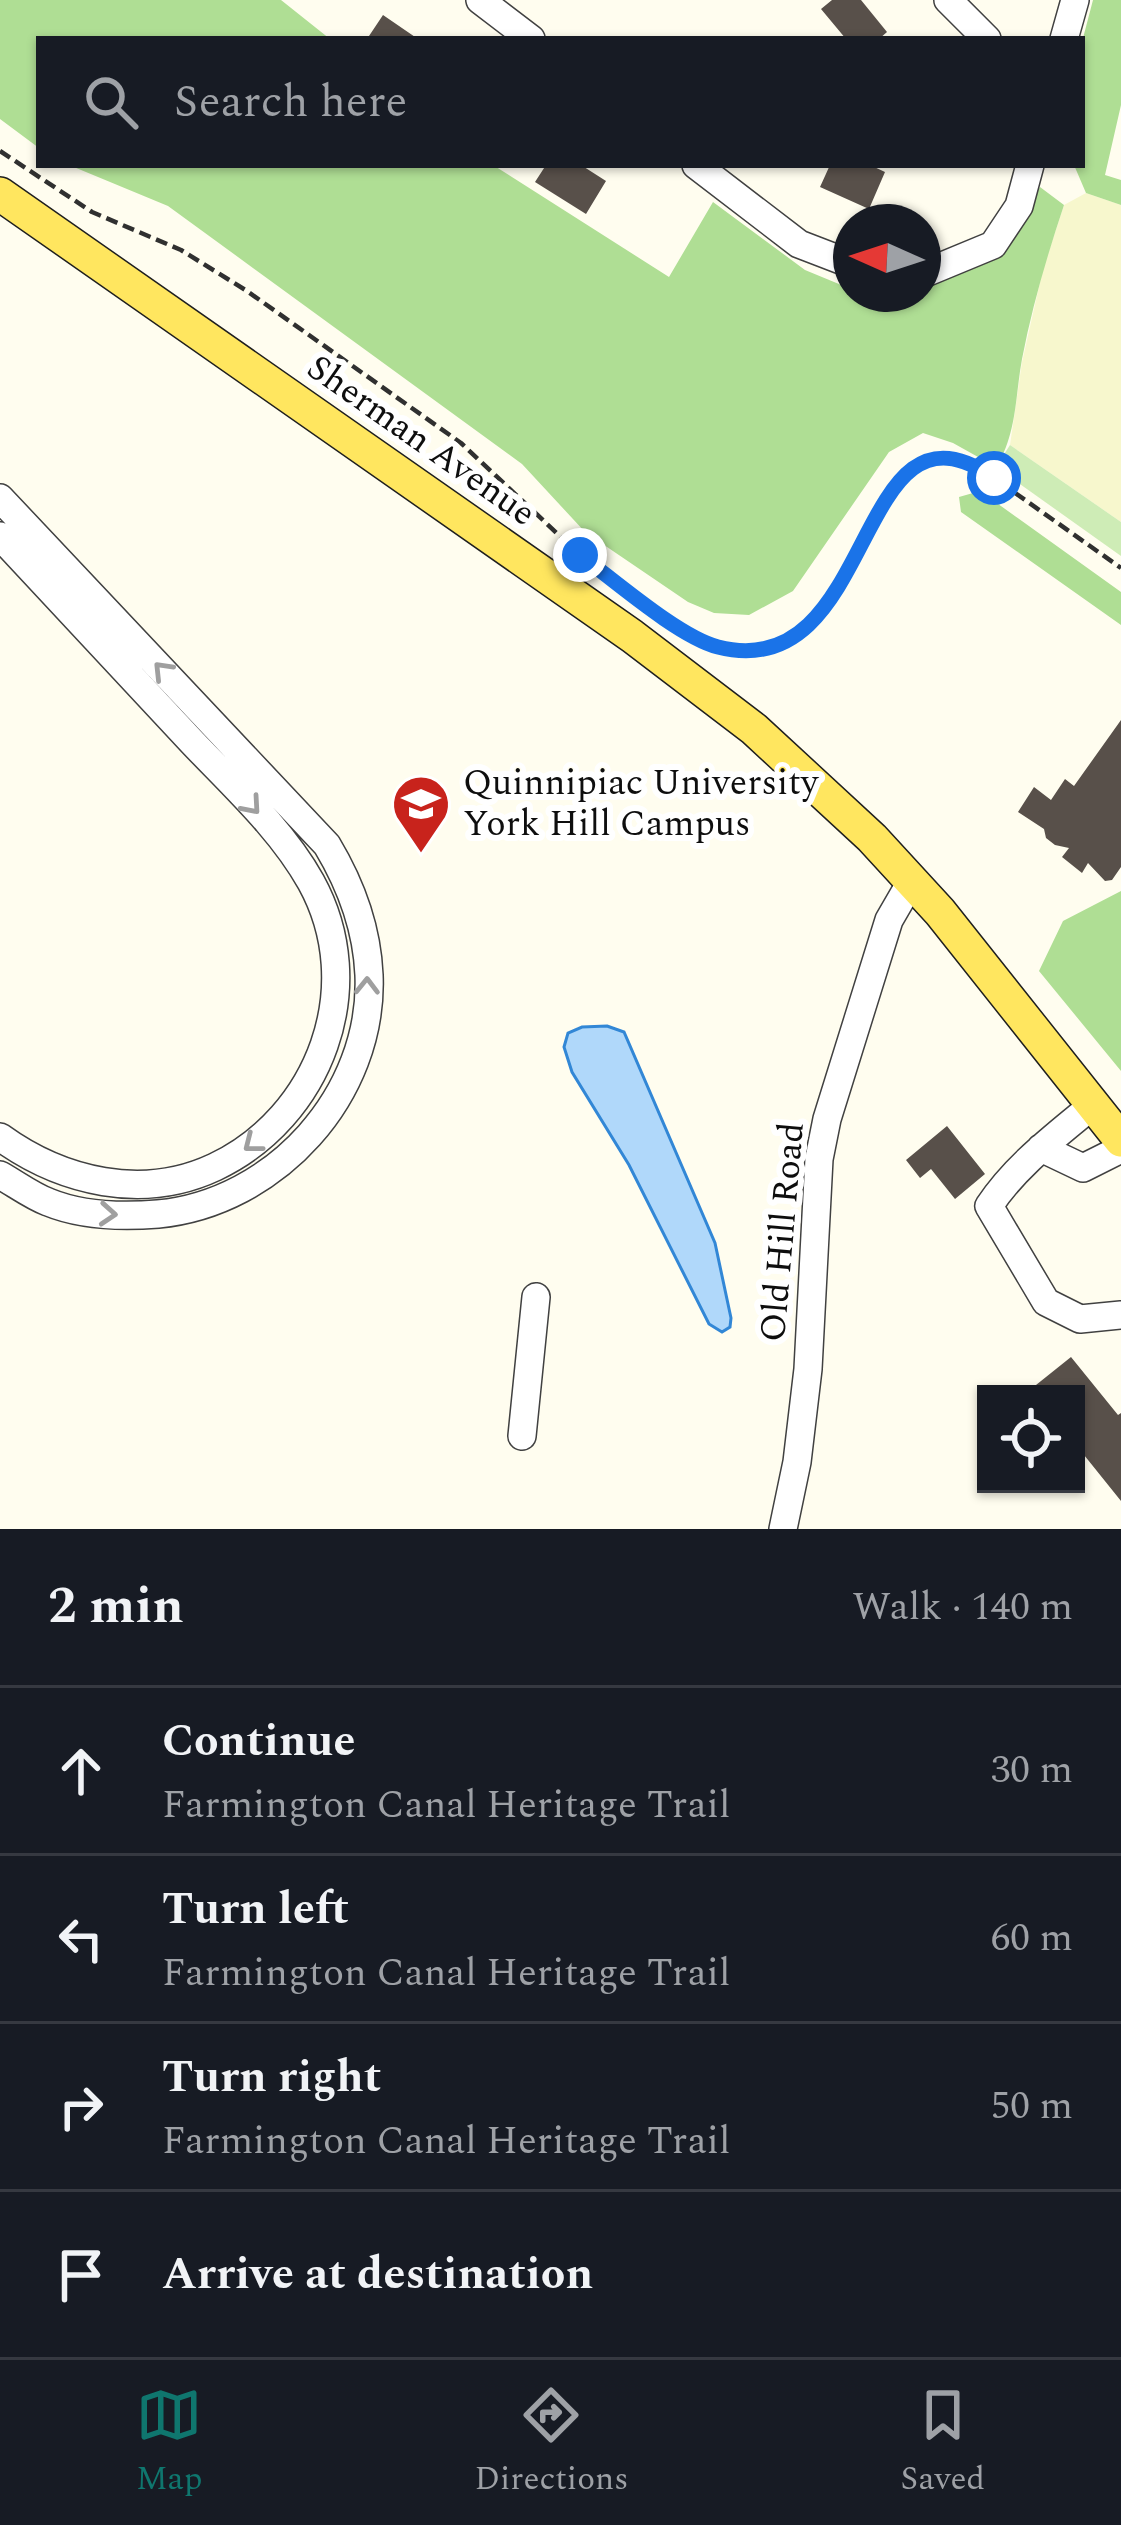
<!DOCTYPE html>
<meta charset="utf-8">
<style>
body{margin:0;font-family:Spectral,serif;background:#20242c;color:#f1f3f6}
.controls{position:absolute;right:36px;bottom:36px;display:grid;overflow:hidden;border-radius:0px;box-shadow:0 3px 9px #0004}
.controls button{width:108px;height:108px;display:grid;place-items:center;padding:0;border:0;border-bottom:3px solid #363941;background:#171b24;color:#f1f3f6;font:60px sans-serif}
.compass{position:absolute;left:833px;top:204px;width:108px;height:108px;border-radius:50%;background:#171b24;box-shadow:0 3px 9px #0004;rotate:273deg}
.stop{position:absolute;width:36px;height:36px;margin:-27px;border:9px solid #1a73e8;border-radius:50%;background:#fff}
.stop.end{background:#1a73e8;border-color:#fff;box-shadow:0 3px 12px #0008}
.list{margin:0;padding:0;list-style:none}
h2{display:flex;justify-content:space-between;align-items:center;height:156px;margin:0;padding:0 48px;font-size:51px}
h2 small{font-size:39px;font-weight:400;color:#9ea1a6}
.list li{display:grid;grid-template-columns:78px 1fr auto;gap:36px;align-items:center;box-sizing:border-box;height:168px;padding:0 48px;border-top:3px solid #363941}
.list b{display:block;font-size:45px;white-space:nowrap}
.list p{margin:0;font-size:39px;white-space:nowrap;color:#9ea1a6}
.list em{font-size:39px;font-style:normal;color:#9ea1a6}
.icon{flex:none;width:66px;height:66px;fill:none;stroke:currentColor;stroke-width:2;stroke-linecap:round;stroke-linejoin:round}
.map{position:relative;flex:none;width:1121px;height:1529px;overflow:hidden}
.search{position:absolute;background:#171b24;box-shadow:0 3px 9px #0004;left:36px;right:36px;top:36px;height:132px;display:flex;align-items:center;gap:30px;box-sizing:border-box;padding:0 42px;border-radius:0px;color:#9ea1a6;font-size:45px}
.sheet{height:828px;background:#171b24}
nav{display:flex;justify-content:space-around;align-items:center;box-sizing:border-box;height:168px;border-top:3px solid #363941;background:#171b24;font-size:33px;color:#9ea1a6}
nav a{display:grid;justify-items:center;gap:6px}
nav .on{color:#0f766e}
.map>svg:first-child{display:block}
.farmland{fill:#f7f7cd}
.green{fill:#ceecb6}
.forest{fill:#afde94}
.water{fill:#b0d8fa;stroke:#3287d6;stroke-width:3}
.building{fill:#58504a}
.lines{fill:none;stroke-linecap:round;stroke-linejoin:round}
.minor-casing{stroke:#414141;stroke-width:30}
.major-casing{stroke:#1f1f1f;stroke-width:36}
.path{stroke:#303030;stroke-width:4.5;stroke-dasharray:12 6;stroke-linecap:butt}
.minor{stroke:#fff;stroke-width:27}
.major{stroke:#ffe65f;stroke-width:33}
.oneway{stroke:#9f9f9f}
.route{stroke:#1a73e8;stroke-width:15}
.labels{text-anchor:middle;dominant-baseline:central;stroke-width:12;stroke-linejoin:round;paint-order:stroke}
.street-label{font-size:36px;fill:#0e0e0e;stroke:#fff}
.poi-label{font-size:36px;fill:#0e0e0e;stroke:#fff;text-anchor:start}
</style>
<div class="map">
<svg width="1121" height="1529" viewBox="0 0 1121 1529">
<rect width="100%" height="100%" fill="#fffdef"/>
<path class="farmland" d="M 1086,193 L 1121,205 L 1121,522 L 1010,445 L 1022,362 L 1043,269 L 1064,205 Z"/>
<path class="green" d="M 1010,445 L 1121,522 L 1121,556 L 996,467 Z"/>
<path class="forest" d="M 0,0 L 281,0 L 330,39 L 39,39 L 39,148 L 0,119 Z
M 1093,0 L 1121,0 L 1121,105 L 1105,175 L 1121,180 L 1121,205 L 1086,193 L 1074,165 L 1082,165 L 1082,42 Z
M 69,165 L 493,165 L 669,277 L 713,202 L 805,270 L 851,289 L 851,294 L 923,294 L 923,287 L 1015,230 L 1040,187 L 1064,205 C 1047,256 1032,307 1022,359 C 1015,397 1017,434 996,467 L 953,443 L 923,433 L 889,452 L 793,591 L 749,615 L 714,613 L 688,602 L 585,532 L 522,464 L 168,206 Z
M 980,491 L 1121,592 L 1121,625 L 961,512 L 959,497 Z
M 1121,891 L 1121,1071 L 1039,971 L 1063,921 Z"/>
<path class="water" d="M 607,1026 L 624,1032 L 715,1243 L 731,1318 L 730,1327 L 722,1332 L 709,1324 L 629,1165 L 572,1072 L 564,1047 L 568,1033 L 582,1027 Z"/>
<path class="building" d="M 832,0 L 861,0 L 887,32 L 879,39 L 846,39 L 821,9 Z
M 383,15 L 418,39 L 367,39 Z
M 546,165 L 581,165 L 606,181 L 586,214 L 535,182 Z
M 830,165 L 870,165 L 885,172 L 869,209 L 820,187 Z
M 1121,720 L 1121,867 L 1112,880 L 1105,881 L 1088,863 L 1082,873 L 1062,857 L 1069,848 L 1055,845 L 1046,838 L 1044,829 L 1018,812 L 1034,787 L 1051,800 L 1065,779 L 1074,786 Z
M 947,1126 L 985,1174 L 955,1199 L 931,1169 L 920,1178 L 906,1160 Z
M 1071,1357 L 1118,1415 L 1121,1413 L 1121,1501 L 1076,1445 L 1076,1394 L 1036,1394 L 1031,1389 Z"/>
<g class="lines">
<g class="minor-casing">
<path id="minor" d="M 480,0 L 531,39
M 948,0 L 987,39
M 1064,39 L 1075,0
M 696,165 L 799,244 L 851,264
M 923,274 L 993,245 L 1019,206 L 1030,165
M 0,498 L 327,845 C 351,885 367,927 369,975 C 374,1095 275,1203 158,1214 C 122,1217 82,1216 48,1202 C 32,1196 16,1184 0,1175
M 0,536 C 64,605 129,674 193,743 C 234,786 282,830 311,882 C 369,987 320,1117 215,1167 C 143,1201 62,1182 0,1137
M 1094,1104 C 1057,1135 1016,1165 989,1206 L 1046,1302 L 1080,1319 L 1121,1315
M 1041,1148 L 1083,1168 L 1121,1149
M 522,1436 L 536,1297
M 783,1529 L 797,1462 L 808,1369 L 819,1159 L 827,1119 L 889,920 L 911,882"/>
</g>
<g class="major-casing">
<path id="major" d="M 0,194 L 632,636 L 754,729 L 872,838 L 940,912 L 1121,1140"/>
</g>
<path class="path" d="M 0,151 L 92,212 L 181,250 L 247,291 L 461,443 L 580,555 L 671,622 L 718,647 L 747,649 L 778,644 L 808,626 L 843,581 L 896,482 C 920,455 948,450 980,468 L 1121,568"/>
<use href="#minor" class="minor"/>
<use href="#major" class="major"/>
</g>
<defs><path id="oneway-chevron" d="M-2-3.5L2.5 0L-2 3.5" fill="none" stroke-width="1.6" stroke-linecap="round" stroke-linejoin="round" transform="scale(3)"/></defs>
<g class="oneway">
<use href="#oneway-chevron" transform="translate(162 670) rotate(-134)"/>
<use href="#oneway-chevron" transform="translate(252 806) rotate(49)"/>
<use href="#oneway-chevron" transform="translate(367 986) rotate(-89)"/>
<use href="#oneway-chevron" transform="translate(252 1144) rotate(142)"/>
<use href="#oneway-chevron" transform="translate(108 1214) rotate(4)"/>
</g>
<g class="lines">
<path class="route" d="M 580,555 C 614,580 679,637 718,647 C 880,688 852,378 994,478"/>
</g>
<defs>
<g id="university-pin" transform="scale(3)"><path d="M0 17L-7.5 6A9.5 9.5 0 1 1 7.5 6Z" fill="#c8231c" stroke="#fff"/><path d="M0-5L7-2L0 1L-7-2ZM-4 1L0 2.5L4 1V4Q0 6-4 4Z" fill="#fff"/></g>
</defs>
<g fill-rule="evenodd">
<use href="#university-pin" x="421" y="804"/>
</g>
<g class="labels">
<g class="street-label">
<text transform="translate(421 441) rotate(35)">Sherman Avenue</text>
<text transform="translate(783 1232) rotate(-85)">Old Hill Road</text>
</g>
<g class="poi-label">
<text x="463" y="783">Quinnipiac University<tspan x="463" dy="41">York Hill Campus</tspan></text>
</g>
</g>
</svg>
<div class="controls">
<button><svg class="icon" aria-label="locate" viewBox="0 0 24 24"><circle cx="12" cy="12" r="6"/><path d="M12 2v4M12 18v4M2 12h4M18 12h4"/></svg></button>
</div>
<svg class="compass" viewBox="-18 -18 36 36"><path d="M0-13l5 13h-10z" fill="#e53935"/><path d="M0 13l5-13h-10z" fill="#9ea1a6"/></svg>
<div class="stop" style="left:994px;top:478px"></div>
<div class="stop end" style="left:580px;top:555px"></div>
<div class="search"><svg class="icon" aria-label="search" viewBox="0 0 24 24"><circle cx="10" cy="10" r="6"/><path d="M15 15l6 6"/></svg>Search here</div>
</div>
<section class="sheet">
<h2>2 min<small>Walk · 140 m</small></h2>
<ul class="list">
<li><svg class="icon" aria-label="ahead" viewBox="0 0 24 24"><path d="M12 20V5M6 11l6-6 6 6"/></svg><div><b>Continue</b><p>Farmington Canal Heritage Trail</p></div><em>30 m</em></li>
<li><svg class="icon" aria-label="left" viewBox="0 0 24 24"><path d="M17 20v-9H6M10 6l-5 5 5 5"/></svg><div><b>Turn left</b><p>Farmington Canal Heritage Trail</p></div><em>60 m</em></li>
<li><svg class="icon" aria-label="right" viewBox="0 0 24 24"><path d="M7 20v-9h11M14 6l5 5-5 5"/></svg><div><b>Turn right</b><p>Farmington Canal Heritage Trail</p></div><em>50 m</em></li>
<li><svg class="icon" aria-label="arrive" viewBox="0 0 24 24"><path d="M6 21V4h12l-3 4 3 4H6"/></svg><div><b>Arrive at destination</b></div></li>
</ul>
</section>
<nav>
<a class="on"><svg class="icon" aria-label="map" viewBox="0 0 24 24"><path d="M3 6l6-2 6 2 6-2v14l-6 2-6-2-6 2zM9 4v14M15 6v14"/></svg>Map</a>
<a><svg class="icon" aria-label="directions" viewBox="0 0 24 24"><path d="M12 3l9 9-9 9-9-9zM9 14v-3h6M13 9l2 2-2 2"/></svg>Directions</a>
<a><svg class="icon" aria-label="saved" viewBox="0 0 24 24"><path d="M7 4h10v16l-5-4-5 4z"/></svg>Saved</a>
</nav>
